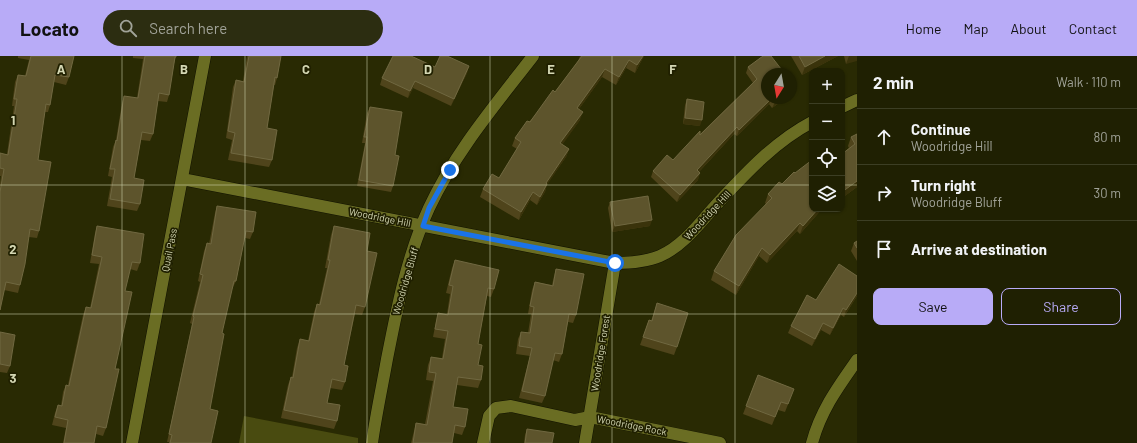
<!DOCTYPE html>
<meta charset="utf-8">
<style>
body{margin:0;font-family:Barlow,sans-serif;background:#2c2d11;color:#f1f3f6}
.controls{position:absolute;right:12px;top:12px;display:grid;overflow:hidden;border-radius:8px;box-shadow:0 1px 3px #0004}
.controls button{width:36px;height:36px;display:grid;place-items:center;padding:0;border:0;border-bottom:1px solid #3c3e24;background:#1f2002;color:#f1f3f6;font:20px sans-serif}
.compass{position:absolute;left:761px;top:12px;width:36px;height:36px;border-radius:50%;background:#1f2002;box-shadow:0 1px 3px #0004;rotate:191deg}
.stop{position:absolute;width:12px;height:12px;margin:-9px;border:3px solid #1a73e8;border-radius:50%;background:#fff}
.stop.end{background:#1a73e8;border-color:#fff;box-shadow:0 1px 4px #0008}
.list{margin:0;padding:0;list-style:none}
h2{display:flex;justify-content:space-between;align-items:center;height:52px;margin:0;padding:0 16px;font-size:17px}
h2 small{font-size:13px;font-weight:400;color:#a1a399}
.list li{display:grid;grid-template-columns:26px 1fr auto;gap:12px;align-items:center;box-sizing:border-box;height:56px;padding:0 16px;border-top:1px solid #3c3e24}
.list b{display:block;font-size:15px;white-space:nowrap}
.list p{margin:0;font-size:13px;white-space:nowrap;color:#a1a399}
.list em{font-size:13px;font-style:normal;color:#a1a399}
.actions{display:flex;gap:8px;padding:12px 16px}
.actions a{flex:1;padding:9px 0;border:1px solid #b8abf7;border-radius:8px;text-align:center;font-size:14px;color:#b8abf7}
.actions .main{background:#b8abf7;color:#111}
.icon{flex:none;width:22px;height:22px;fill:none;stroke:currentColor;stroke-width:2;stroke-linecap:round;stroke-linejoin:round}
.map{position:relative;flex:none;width:857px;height:387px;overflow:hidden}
header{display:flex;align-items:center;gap:24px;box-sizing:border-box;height:56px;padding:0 20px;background:#b8abf7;color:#111}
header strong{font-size:19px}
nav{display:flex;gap:22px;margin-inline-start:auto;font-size:14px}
.search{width:280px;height:36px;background:#2c2d11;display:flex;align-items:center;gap:10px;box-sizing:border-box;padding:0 14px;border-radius:22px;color:#a1a399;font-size:15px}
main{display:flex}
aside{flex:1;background:#1f2002}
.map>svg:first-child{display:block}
.green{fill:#494b10}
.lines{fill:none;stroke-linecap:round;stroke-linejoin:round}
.minor-casing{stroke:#111200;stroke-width:13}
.minor{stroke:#6a6d23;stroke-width:12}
.wall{fill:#4f441b}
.shaded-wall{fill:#3a330b}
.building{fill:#5d542c;stroke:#706841}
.route{stroke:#1a73e8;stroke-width:5}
.grid{fill:none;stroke:#d4d7b3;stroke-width:1;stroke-opacity:0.55}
.labels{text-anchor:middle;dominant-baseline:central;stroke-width:3.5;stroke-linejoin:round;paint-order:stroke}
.street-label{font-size:10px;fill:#d4d7b3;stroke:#202000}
.grid-label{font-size:13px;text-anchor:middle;font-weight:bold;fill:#d4d7b3;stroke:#202000;stroke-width:3.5;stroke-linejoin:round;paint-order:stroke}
</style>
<header>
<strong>Locato</strong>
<div class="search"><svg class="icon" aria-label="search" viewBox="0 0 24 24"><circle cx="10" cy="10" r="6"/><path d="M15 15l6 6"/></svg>Search here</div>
<nav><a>Home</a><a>Map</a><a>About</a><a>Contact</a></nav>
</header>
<main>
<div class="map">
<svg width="857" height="387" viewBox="0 0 857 387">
<rect width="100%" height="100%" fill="#292a03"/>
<path class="green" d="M 244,360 L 358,382 L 358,387 L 239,387 Z"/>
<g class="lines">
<g class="minor-casing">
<path id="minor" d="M 842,51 L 857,44
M 182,123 L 615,207 C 630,207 646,206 660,200 C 683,190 700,167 716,149 C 745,118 774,86 812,66
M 132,387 L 205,0
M 372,387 C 376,359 382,331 387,303 C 397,252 407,200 429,152 C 455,96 496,48 533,0
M 483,387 L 489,360 L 496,352 L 511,350 L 575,364 L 590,361 L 720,387
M 585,387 L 615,207
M 812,387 C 821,354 838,331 857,304"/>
</g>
<use href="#minor" class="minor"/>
</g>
<path class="wall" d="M 18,0 L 74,0 L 69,21 L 66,29 L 54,26 L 50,49 L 48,56 L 45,56 L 38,104 L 39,175 L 37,182 L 29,181 L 20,229 L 18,237 L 4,234 L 0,254 L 0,128 L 1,120 L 0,120 L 0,98 L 7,98 L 14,50 L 12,50 L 15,26 L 18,19 L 25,20 L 29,4 L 18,2 Z
M 133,0 L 176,0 L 174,8 L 169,39 L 167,46 L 158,45 L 153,78 L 150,85 L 141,84 L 134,122 L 140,148 L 137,155 L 107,150 L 112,121 L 108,120 L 113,91 L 116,84 L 122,47 L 124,40 L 137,42 L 143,3 L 133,2 Z
M 247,0 L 281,0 L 277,22 L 275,29 L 274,29 L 267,72 L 272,104 L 269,111 L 228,104 L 232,84 L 226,82 L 233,31 L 236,24 L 243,25 Z
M 580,0 L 644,0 L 635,17 L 626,12 L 616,29 L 602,21 L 579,53 L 580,64 L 562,88 L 569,93 L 566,101 L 547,128 L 545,136 L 537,149 L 530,144 L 519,164 L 480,141 L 483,133 L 499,122 L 517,93 L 512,90 L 515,82 L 555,36 L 578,5 Z
M 763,0 L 767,42 L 786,42 L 772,52 L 769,48 L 737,80 L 734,78 L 699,116 L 698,124 L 677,146 L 651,121 L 653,115 L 673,104 L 753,27 L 746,17 L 748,11 Z
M 791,0 L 838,0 L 802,19 Z
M 844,0 L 857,0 L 846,8 Z
M 469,10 L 467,17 L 451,50 L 413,32 L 408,42 L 380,29 L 382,22 L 435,11 Z
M 687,43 L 700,70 L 683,68 L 685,49 Z
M 370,51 L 395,99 L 393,130 L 391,136 L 357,130 L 365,87 L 362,87 L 367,57 Z
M 857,78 L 857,131 L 842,142 L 842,98 L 849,92 L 848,90 L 851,81 Z
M 768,138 L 812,153 L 822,153 L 800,178 L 797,175 L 767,207 L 759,200 L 736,239 L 711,224 L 714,215 L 766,148 L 765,147 Z
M 610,146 L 650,170 L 612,176 L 608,152 Z
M 217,150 L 253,176 L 250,183 L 245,182 L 236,225 L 232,233 L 222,277 L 210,353 L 211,387 L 169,387 L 169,386 L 167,386 L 192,268 L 190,267 L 200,226 L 198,225 L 204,195 L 207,187 L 209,188 L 215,157 Z
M 97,170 L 140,207 L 137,215 L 130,213 L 125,235 L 115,313 L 106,372 L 103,380 L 96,378 L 94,387 L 63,387 L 66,372 L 52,369 L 55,357 L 58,349 L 61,350 L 63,336 L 66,329 L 68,329 L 83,259 L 86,251 L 90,252 L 99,208 L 90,207 L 95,177 Z
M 334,170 L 367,195 L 365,251 L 362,259 L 355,258 L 344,309 L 345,326 L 342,334 L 330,332 L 327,347 L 337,365 L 334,373 L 281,362 L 288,329 L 291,321 L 292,321 L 297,292 L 300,283 L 308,285 L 314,256 L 317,248 L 319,248 L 327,212 L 325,212 L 331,179 Z
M 857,185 L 857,205 L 851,195 L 854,187 Z
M 455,204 L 494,233 L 491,241 L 487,240 L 478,288 L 478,309 L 481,324 L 478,332 L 457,329 L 453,351 L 465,371 L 462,379 L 454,377 L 452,387 L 411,387 L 416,367 L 425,368 L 433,325 L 426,324 L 428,309 L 431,301 L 442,302 L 445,283 L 433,281 L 436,265 L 438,257 L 447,258 L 450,238 L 446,237 L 452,212 Z
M 556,213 L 576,259 L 573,267 L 568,266 L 562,298 L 559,306 L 553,304 L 545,340 L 542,347 L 519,342 L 530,300 L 516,298 L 518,283 L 521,276 L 528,277 L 531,258 L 528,258 L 532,234 L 535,226 L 552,229 L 554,220 Z
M 857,240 L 844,261 L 841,259 L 830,279 L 821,274 L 812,290 L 788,277 L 791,270 L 816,244 Z
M 657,247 L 677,291 L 674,299 L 640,289 L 649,264 L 651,265 Z
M 0,276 L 10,310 L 7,317 L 0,316 Z
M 758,319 L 794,333 L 785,356 L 778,354 L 772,369 L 743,358 Z
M 527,373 L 552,387 L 524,387 L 525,379 Z"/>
<path class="shaded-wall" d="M 643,0 L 644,0 L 635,17 L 637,9 Z
M 825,0 L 838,0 L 802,19 L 805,11 Z
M 849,0 L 857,0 L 857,5 L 846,8 Z
M 629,4 L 626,12 L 616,29 L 619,21 Z
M 469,10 L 467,17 L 451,50 L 454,43 Z
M 605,13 L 602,21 L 574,60 L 577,52 Z
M 415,25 L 413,32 L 408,42 L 410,35 Z
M 795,31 L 792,38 L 791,39 L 791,34 Z
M 772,42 L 769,48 L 737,80 L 739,74 Z
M 780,42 L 786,42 L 772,52 L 775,46 Z
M 583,56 L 580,64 L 558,95 L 560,87 Z
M 685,62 L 702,64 L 700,70 L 683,68 Z
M 737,71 L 734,78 L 694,121 L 697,114 Z
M 569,93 L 566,101 L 543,135 L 546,127 Z
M 700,117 L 698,124 L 677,146 L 680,139 Z
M 857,125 L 857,131 L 842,142 L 842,136 Z
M 547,128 L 545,136 L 537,149 L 540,141 Z
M 533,136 L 530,144 L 519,164 L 521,156 Z
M 818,153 L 822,153 L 800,178 L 803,170 Z
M 652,164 L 650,170 L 612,176 L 615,170 Z
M 800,167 L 797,175 L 767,207 L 770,199 Z
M 762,192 L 759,200 L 736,239 L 739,230 Z
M 857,237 L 857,240 L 844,261 L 846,254 Z
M 843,252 L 841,259 L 830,279 L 833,272 Z
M 823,267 L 821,274 L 812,290 L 815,283 Z"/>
<path class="building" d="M 31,0 L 74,0 L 69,21 L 55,19 L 50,49 L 46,48 L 38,104 L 51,106 L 39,175 L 30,173 L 25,208 L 20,229 L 6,226 L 0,254 L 0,136 L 4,113 L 0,112 L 0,97 L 8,99 L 17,43 L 14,43 L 18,19 L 26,20 Z
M 145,0 L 176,0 L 176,1 L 175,1 L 169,39 L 159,37 L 153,78 L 142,76 L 134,122 L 144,124 L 140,148 L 110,143 L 115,113 L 110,113 L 116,84 L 117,85 L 124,40 L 138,42 Z
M 249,0 L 281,0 L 277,22 L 275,21 L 267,72 L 277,74 L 272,104 L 231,97 L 235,77 L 228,75 L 236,24 L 244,26 Z
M 393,0 L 411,0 L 435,11 L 440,0 L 447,0 L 469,10 L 454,43 L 415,25 L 410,35 L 382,22 Z
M 582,0 L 643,0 L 637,9 L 629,4 L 619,21 L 605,13 L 577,52 L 583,56 L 560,87 L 569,93 L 546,127 L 547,128 L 540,141 L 533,136 L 521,156 L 483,133 L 492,118 L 499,122 L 521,86 L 515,82 L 527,65 L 530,66 L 553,34 L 555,36 Z
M 763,0 L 771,0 L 785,18 L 767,18 L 767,42 L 772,42 L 739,74 L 737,71 L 697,114 L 700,117 L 680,139 L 653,115 L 667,99 L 673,104 L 700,75 L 700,79 L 757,23 L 748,11 Z
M 799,0 L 825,0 L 805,11 Z
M 791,26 L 795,31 L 791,34 Z
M 772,42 L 780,42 L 775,46 Z
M 687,43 L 704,46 L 702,64 L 685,62 Z
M 370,51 L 402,56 L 395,99 L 399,100 L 393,130 L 359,124 L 367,81 L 364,81 Z
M 857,78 L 857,125 L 842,136 L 842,98 L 855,88 L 851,81 Z
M 812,104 L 812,153 L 818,153 L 803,170 L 800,167 L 770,199 L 762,192 L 739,230 L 714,215 L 736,179 L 772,142 L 768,138 L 779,126 L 782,128 L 794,116 L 795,117 Z
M 648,140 L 652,164 L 615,170 L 610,146 Z
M 217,150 L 256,156 L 253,176 L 246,175 L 236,225 L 234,225 L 222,277 L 224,278 L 210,353 L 218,355 L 211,387 L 170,387 L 172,379 L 169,378 L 194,261 L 193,260 L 203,219 L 200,218 L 207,187 L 211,188 Z
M 97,170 L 144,178 L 140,207 L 132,206 L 125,235 L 132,236 L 115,313 L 119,313 L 106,372 L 97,370 L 94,387 L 64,387 L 68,364 L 55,361 L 58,349 L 62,350 L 66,329 L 69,330 L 86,251 L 91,252 L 102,201 L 92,199 Z
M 334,170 L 370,177 L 367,195 L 377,197 L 365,251 L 356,249 L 344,309 L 348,310 L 345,326 L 332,323 L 327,347 L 340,349 L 337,365 L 284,354 L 291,321 L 293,322 L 300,283 L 309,285 L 317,248 L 320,249 L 330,204 L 328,204 Z
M 857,185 L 857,192 L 854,187 Z
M 455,204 L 499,214 L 494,233 L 488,232 L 478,288 L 482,289 L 478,309 L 483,310 L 481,324 L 458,321 L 453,351 L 468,353 L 465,371 L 455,369 L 452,387 L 413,387 L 416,367 L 427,369 L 436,317 L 429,316 L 431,301 L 443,303 L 448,275 L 435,273 L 438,257 L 448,259 L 453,230 L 449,229 Z
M 839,208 L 857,220 L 857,237 L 846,254 L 843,252 L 833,272 L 823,267 L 815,283 L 791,270 L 807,239 L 816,244 Z
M 556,213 L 584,218 L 576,259 L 569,258 L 562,298 L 555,297 L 545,340 L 522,335 L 532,292 L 519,290 L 521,276 L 530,277 L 534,251 L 530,250 L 535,226 L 553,230 Z
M 657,247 L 688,257 L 677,291 L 643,281 L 649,264 L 652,265 Z
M 0,276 L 15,279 L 10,310 L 0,308 Z
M 758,319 L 794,333 L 788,348 L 781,346 L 775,361 L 746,350 Z
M 527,373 L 554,377 L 552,387 L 525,387 Z"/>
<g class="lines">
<path class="route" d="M 450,114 L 429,152 L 423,170 L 615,207"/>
</g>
<path class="grid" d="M 122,0 L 122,387M 245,0 L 245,387M 367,0 L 367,387M 490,0 L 490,387M 612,0 L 612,387M 735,0 L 735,387M 0,129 L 812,129M 842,129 L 857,129M 0,258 L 857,258"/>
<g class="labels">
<g class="street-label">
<text transform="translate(707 159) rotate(-47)">Woodridge Hill</text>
<text transform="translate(380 161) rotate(11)">Woodridge Hill</text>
<text transform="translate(169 194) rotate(-79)">Quail Pass</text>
<text transform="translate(405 225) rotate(-74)">Woodridge Bluff</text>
<text transform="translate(600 297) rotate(-81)">Woodridge Forest</text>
<text transform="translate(632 369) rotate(11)">Woodridge Rock</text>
</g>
</g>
<g class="grid-label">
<text x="61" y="18">A</text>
<text x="184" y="18">B</text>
<text x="306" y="18">C</text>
<text x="428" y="18">D</text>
<text x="551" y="18">E</text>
<text x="673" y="18">F</text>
<text x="13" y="69">1</text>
<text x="13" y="198">2</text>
<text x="13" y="327">3</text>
</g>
</svg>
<div class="controls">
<button>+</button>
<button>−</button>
<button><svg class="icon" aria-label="locate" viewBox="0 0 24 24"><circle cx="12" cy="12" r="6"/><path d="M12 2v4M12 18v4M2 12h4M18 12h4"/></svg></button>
<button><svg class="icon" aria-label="layers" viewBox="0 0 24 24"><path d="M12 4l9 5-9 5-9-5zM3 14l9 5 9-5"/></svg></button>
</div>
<svg class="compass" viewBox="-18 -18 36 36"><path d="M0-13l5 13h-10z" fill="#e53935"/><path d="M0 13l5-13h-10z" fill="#a1a399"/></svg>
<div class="stop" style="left:615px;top:207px"></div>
<div class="stop end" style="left:450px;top:114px"></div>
</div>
<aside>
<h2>2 min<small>Walk · 110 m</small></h2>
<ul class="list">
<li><svg class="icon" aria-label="ahead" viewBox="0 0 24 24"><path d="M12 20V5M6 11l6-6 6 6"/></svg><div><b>Continue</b><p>Woodridge Hill</p></div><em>80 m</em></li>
<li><svg class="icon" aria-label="right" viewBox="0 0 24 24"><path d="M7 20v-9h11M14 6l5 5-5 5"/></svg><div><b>Turn right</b><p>Woodridge Bluff</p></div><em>30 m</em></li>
<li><svg class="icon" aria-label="arrive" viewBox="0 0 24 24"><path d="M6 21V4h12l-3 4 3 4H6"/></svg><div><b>Arrive at destination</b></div></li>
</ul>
<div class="actions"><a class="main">Save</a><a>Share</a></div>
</aside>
</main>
